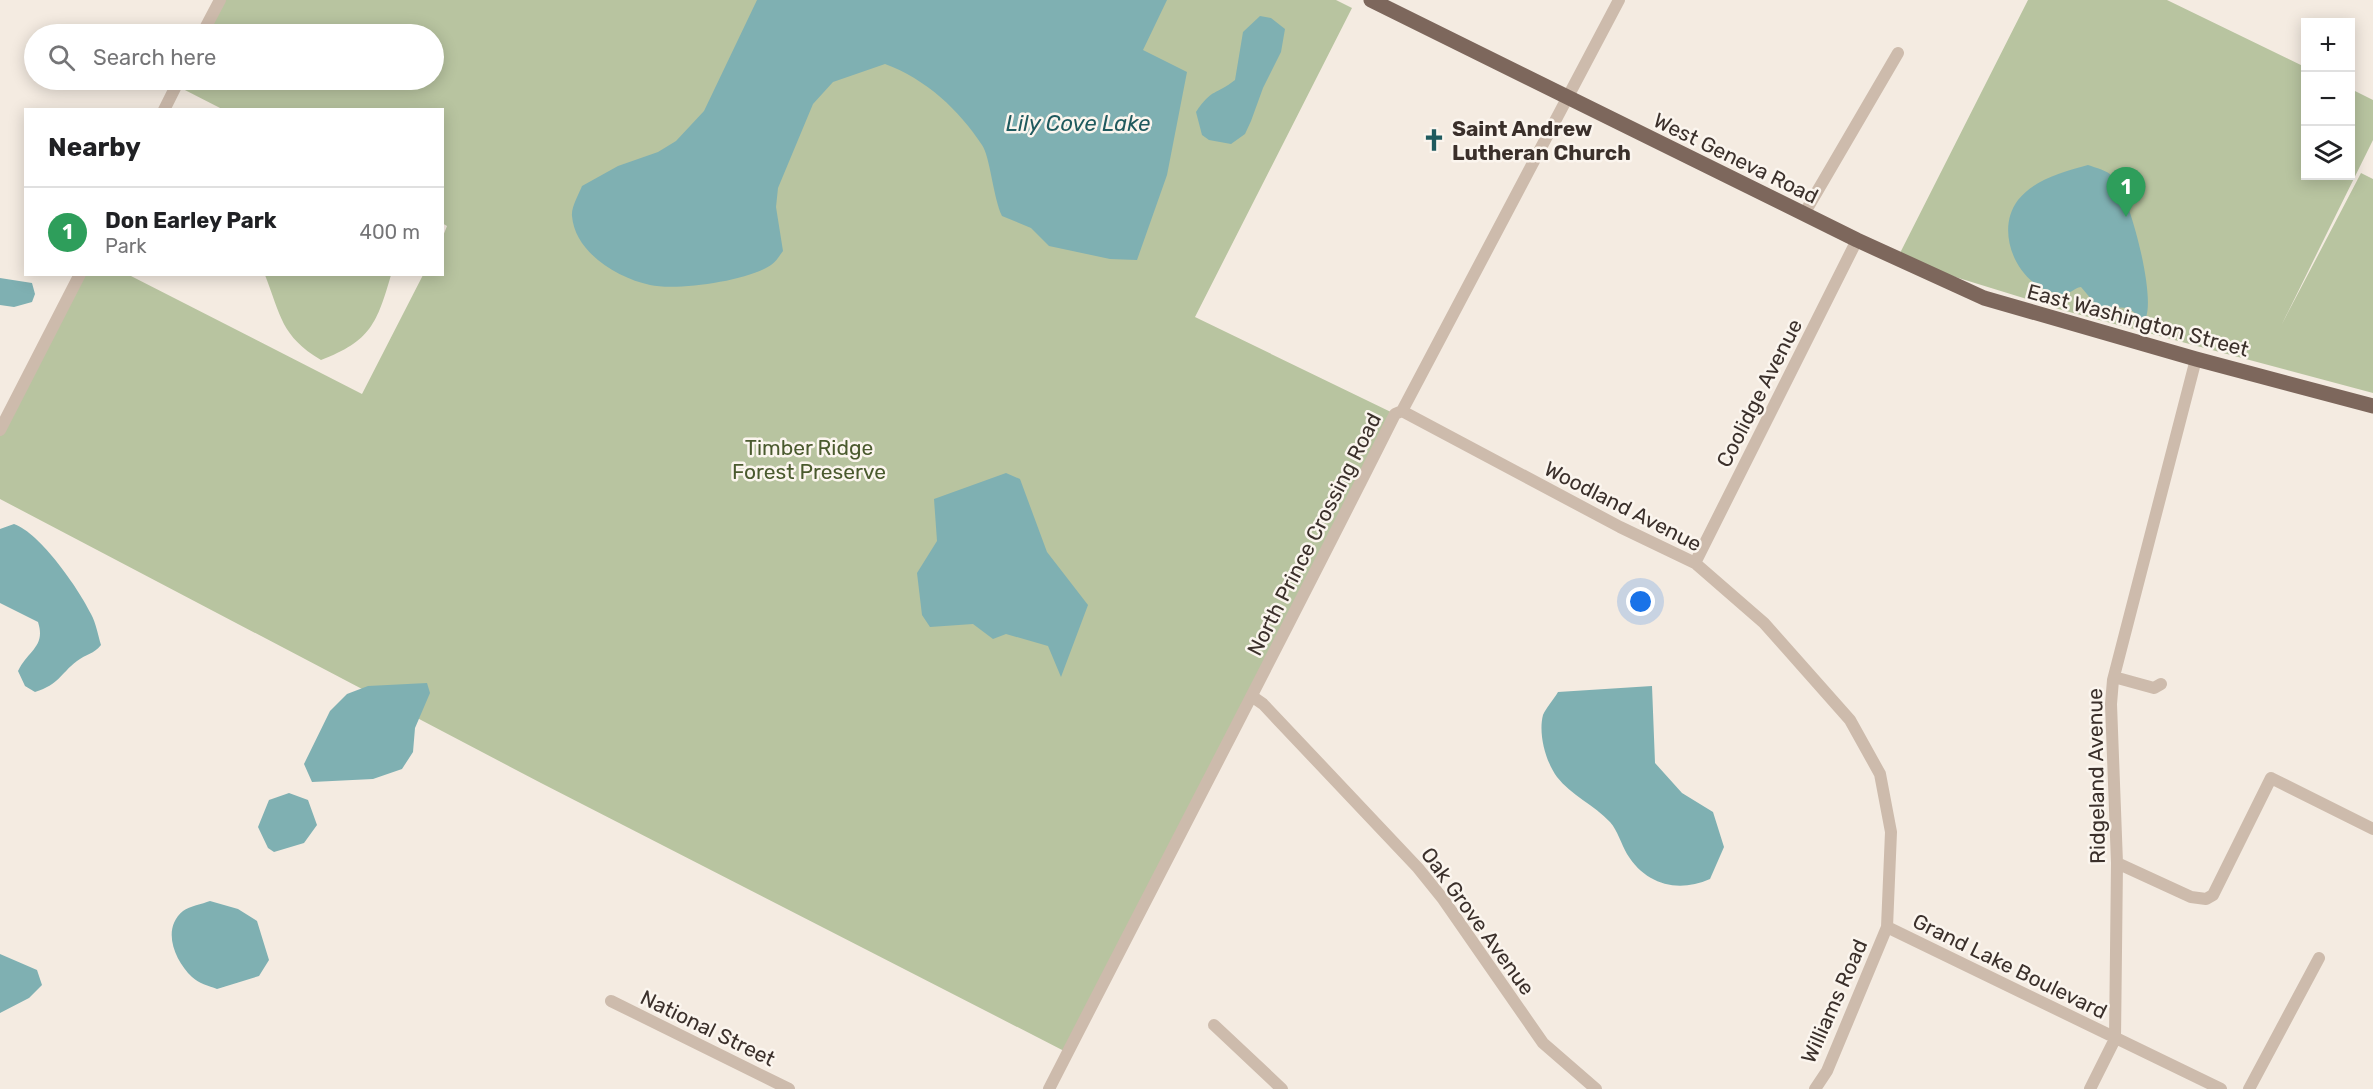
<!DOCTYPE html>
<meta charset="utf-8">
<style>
body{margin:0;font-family:Rubik,sans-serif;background:#f2f2f2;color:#202124}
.controls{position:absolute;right:18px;top:18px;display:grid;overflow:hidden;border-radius:0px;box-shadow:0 3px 15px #0003}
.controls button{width:54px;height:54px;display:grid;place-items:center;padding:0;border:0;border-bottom:2px solid #e0e0e0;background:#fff;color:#202124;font:30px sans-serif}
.you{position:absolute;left:1641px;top:602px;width:21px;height:21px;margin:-15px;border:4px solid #fff;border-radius:50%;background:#1a73e8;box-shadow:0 0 0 9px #1a73e833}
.badge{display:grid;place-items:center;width:39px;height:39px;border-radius:50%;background:#1f5a5e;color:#fff;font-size:20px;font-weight:700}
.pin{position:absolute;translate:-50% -50px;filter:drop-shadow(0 2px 3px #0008)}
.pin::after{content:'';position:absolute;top:32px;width:21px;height:18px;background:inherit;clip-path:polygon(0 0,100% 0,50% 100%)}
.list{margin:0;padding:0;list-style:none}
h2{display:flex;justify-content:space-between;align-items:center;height:78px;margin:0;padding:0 24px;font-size:26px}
h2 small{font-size:20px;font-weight:400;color:#757577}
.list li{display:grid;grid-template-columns:39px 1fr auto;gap:18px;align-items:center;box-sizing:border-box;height:90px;padding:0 24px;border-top:2px solid #e0e0e0}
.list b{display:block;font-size:22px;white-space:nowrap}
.list p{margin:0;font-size:20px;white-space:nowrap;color:#757577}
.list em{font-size:20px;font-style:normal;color:#757577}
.icon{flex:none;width:33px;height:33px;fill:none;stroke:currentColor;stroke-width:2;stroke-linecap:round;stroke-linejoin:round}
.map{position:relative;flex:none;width:2373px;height:1089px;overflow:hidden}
.search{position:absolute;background:#fff;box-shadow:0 3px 15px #0003;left:24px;top:24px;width:420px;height:66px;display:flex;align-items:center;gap:15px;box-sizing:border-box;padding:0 21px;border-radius:33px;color:#757577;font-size:22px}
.panel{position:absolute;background:#fff;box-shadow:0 3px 15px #0003;left:24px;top:108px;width:420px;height:168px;border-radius:0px}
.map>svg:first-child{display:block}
.green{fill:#b8c4a0}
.water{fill:#7fb0b2}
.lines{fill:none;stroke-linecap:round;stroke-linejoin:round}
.minor{stroke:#cdbbac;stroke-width:12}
.major{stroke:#7d675c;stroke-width:15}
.labels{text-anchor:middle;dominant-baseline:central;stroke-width:5;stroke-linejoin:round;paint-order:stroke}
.poi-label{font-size:21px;font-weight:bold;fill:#3b302b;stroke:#fbf5ee;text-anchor:start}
.street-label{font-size:21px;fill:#3b302b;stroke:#fbf5ee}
.park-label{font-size:21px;fill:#4a5a2e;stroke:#fbf5ee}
.water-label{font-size:22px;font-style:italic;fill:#1f5a5e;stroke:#fbf5ee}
</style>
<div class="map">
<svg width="2373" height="1089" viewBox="0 0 2373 1089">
<rect width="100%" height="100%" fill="#f4ebe1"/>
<path class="green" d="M 225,0 L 1336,0 L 1352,8 L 1195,317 L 1395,414 L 1068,1053 L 541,783 L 0,499 L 0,434 L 82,275 L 129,275 L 362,394 L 423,275 L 442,274 L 443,236 L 447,226 L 442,223 L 442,110 L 222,109 L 179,87 L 184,80 L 434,80 L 434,34 L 207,34 Z
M 2028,0 L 2167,0 L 2305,67 L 2306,176 L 2350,176 L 2351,89 L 2373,100 L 2373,140 L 2282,324 L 2361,173 L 2373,179 L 2373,393 L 2062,310 L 1897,259 Z
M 265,275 L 391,275 C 377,323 371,341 321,360 C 281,336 281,316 265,275 Z"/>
<path class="water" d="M 757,0 L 1167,0 L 1143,50 L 1187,72 L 1167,175 L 1137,260 L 1110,259 L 1049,246 L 1031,228 L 1002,216 C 993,197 990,156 982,145 C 959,110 926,79 885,64 L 833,82 L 813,104 L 778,188 L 776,207 L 783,251 C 779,256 776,262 771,265 C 748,281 677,291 650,285 C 618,278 575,253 572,216 C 571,207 579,194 582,186 L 618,166 L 658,152 L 676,141 L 704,111 Z
M 1260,16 L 1271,18 L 1285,29 L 1281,52 L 1263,88 L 1251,121 L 1245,134 L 1231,144 L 1209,140 L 1202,135 L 1196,112 C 1212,88 1216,95 1235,80 L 1243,32 Z
M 2088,165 C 2096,168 2107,170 2113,177 C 2130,195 2155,294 2146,317 L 2142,318 L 2128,308 L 2097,306 L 2081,287 C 2074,288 2070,294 2064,294 C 2021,293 1992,234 2018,200 C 2035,179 2063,172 2088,165 Z
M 0,278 L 32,283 L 35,294 L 32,302 L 14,307 L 0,305 Z
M 1006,473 L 1020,479 L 1047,552 L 1088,605 L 1061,677 L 1048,646 L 1006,634 L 993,639 L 973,624 L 930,627 L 922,615 L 917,573 L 937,541 L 934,499 Z
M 14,524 C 40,533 79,589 91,614 C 96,623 98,635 101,645 C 94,654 86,654 77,661 C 59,675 60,684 35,692 L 25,686 L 18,671 C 28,650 46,647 38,622 L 0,603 L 0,529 Z
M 427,683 L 430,693 L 415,728 L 413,752 L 402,769 L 373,779 L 312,782 L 304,764 L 330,711 L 347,694 L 368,686 Z
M 1652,686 L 1655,763 L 1682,793 L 1713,812 L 1724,847 L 1710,879 C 1678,893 1646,885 1627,854 C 1621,844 1618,831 1610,822 C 1594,805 1571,795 1557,777 C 1546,762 1538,734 1543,715 C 1546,708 1554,699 1558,692 Z
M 289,793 L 308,800 L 317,825 L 304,843 L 274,852 L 268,848 L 258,827 L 269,800 Z
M 210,901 L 238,909 L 257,921 L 269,960 L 259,976 L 217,989 C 209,986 198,983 192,977 C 175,961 161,929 183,911 C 190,906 202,904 210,901 Z
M 0,954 L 37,970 L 42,985 L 29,998 L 0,1013 Z"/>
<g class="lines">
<path class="minor" d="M 202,34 L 220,0
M 164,110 L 179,80
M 1804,214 L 1898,53
M 1402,411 L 1620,527 L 1695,563 L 1764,623 L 1850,720 L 1880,774 L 1891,832 L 1887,927 L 1827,1071 L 1815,1089
M 0,430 L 80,274
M 1695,563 L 1857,240
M 2114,677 L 2154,688 L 2161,684
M 1253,697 L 1263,704 L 1418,868 L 1443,899 L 1543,1043 L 1596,1089
M 2117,863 L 2191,897 L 2206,899 L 2213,895 L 2271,778 L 2373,829
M 1887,927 L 2221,1089
M 611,1001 L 789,1089
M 1214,1025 L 1282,1089
M 1049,1089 C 1164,864 1282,640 1395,414 L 1402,411 L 1619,0
M 2090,1089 L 2115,1039 L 2117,863 L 2111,704 L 2113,680 L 2196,359
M 2249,1089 L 2319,958"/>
<path class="major" d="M 1371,0 L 1857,240 L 1984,298 L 2196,359 L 2373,406"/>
</g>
<defs>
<g id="church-bare" transform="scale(1.8)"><path d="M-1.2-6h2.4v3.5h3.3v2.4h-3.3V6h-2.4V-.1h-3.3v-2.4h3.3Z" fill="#1f5a5e" stroke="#fbf5ee" stroke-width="2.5" paint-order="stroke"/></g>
</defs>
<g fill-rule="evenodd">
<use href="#church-bare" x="1434" y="140"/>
</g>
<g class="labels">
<g class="poi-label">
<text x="1452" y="128">Saint Andrew<tspan x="1452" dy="24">Lutheran Church</tspan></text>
</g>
<g class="street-label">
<text transform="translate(1736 158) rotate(26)">West Geneva Road</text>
<text transform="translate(2138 320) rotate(15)">East Washington Street</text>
<text transform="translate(1759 393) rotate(-63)">Coolidge Avenue</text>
<text transform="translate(1623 506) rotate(27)">Woodland Avenue</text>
<text transform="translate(1314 534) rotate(-63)">North Prince Crossing Road</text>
<text transform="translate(2096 776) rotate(-91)">Ridgeland Avenue</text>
<text transform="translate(1478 921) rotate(54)">Oak Grove Avenue</text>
<text transform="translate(2010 966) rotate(26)">Grand Lake Boulevard</text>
<text transform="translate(1834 1001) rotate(-66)">Williams Road</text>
<text transform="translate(708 1028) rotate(26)">National Street</text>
</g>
<g class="park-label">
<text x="809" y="447">Timber Ridge<tspan x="809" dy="24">Forest Preserve</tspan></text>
</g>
<g class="water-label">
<text x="1078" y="123">Lily Cove Lake</text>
</g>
</g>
</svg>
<div class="controls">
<button>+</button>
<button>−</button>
<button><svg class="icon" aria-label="layers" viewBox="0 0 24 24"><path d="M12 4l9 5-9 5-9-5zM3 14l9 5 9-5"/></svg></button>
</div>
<div class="you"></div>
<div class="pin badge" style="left:2126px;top:217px;background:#2e9e5b">1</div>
<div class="search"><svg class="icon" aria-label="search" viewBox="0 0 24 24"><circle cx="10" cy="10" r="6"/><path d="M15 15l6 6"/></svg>Search here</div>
<section class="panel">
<h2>Nearby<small></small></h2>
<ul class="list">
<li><span class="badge" style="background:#2e9e5b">1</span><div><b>Don Earley Park</b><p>Park</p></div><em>400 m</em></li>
</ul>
</section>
</div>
